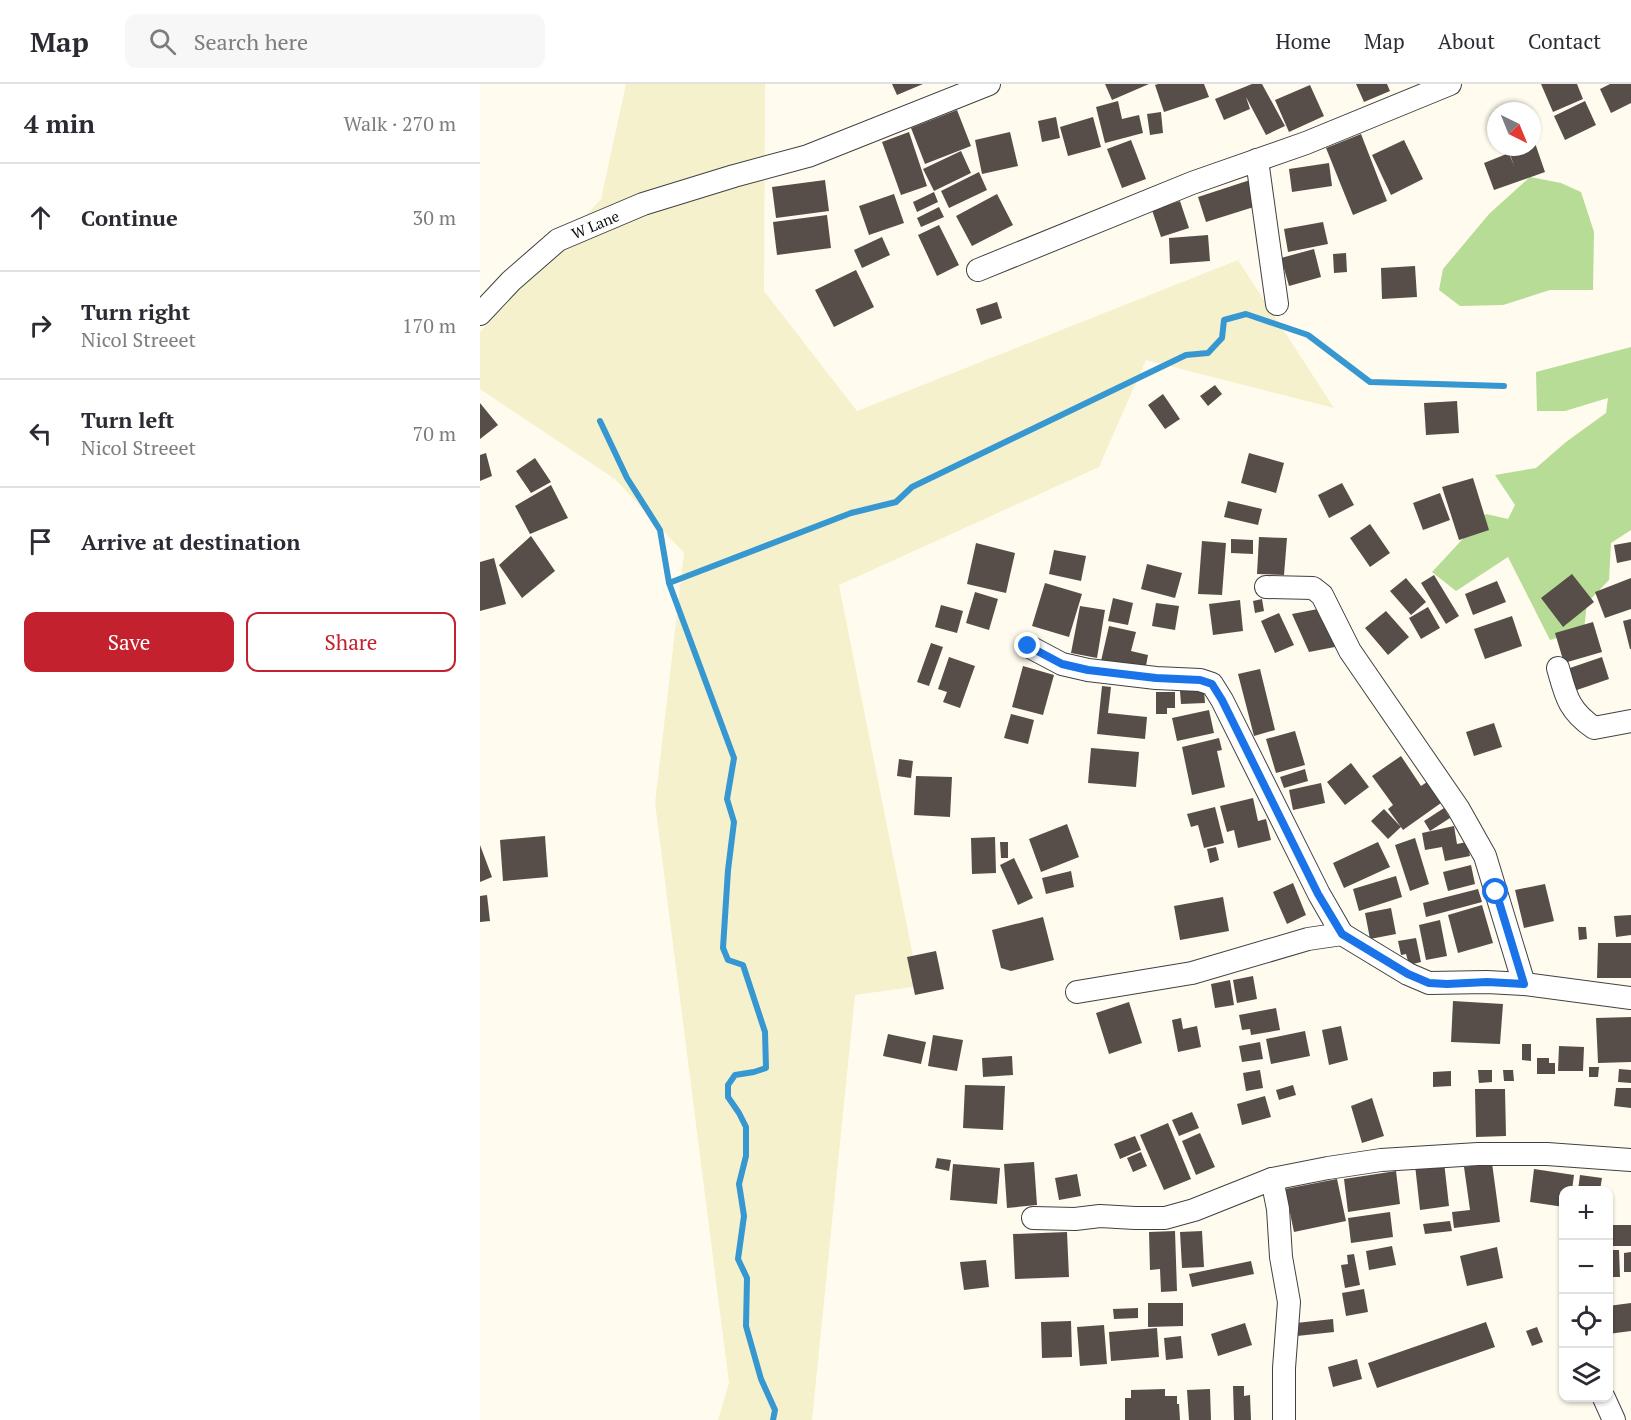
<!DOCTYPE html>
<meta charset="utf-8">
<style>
body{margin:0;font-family:"PT Serif",serif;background:#f7f7f7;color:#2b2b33}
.controls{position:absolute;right:18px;bottom:18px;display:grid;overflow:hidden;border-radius:12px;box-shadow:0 2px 4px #0004}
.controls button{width:54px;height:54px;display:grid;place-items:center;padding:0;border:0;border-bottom:2px solid #e1e1e2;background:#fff;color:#2b2b33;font:30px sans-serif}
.compass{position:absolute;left:1007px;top:18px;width:54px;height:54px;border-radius:50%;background:#fff;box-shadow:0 2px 4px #0004;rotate:137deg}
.stop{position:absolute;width:18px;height:18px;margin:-14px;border:4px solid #1a73e8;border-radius:50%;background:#fff}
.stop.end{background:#1a73e8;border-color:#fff;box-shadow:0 2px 6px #0008}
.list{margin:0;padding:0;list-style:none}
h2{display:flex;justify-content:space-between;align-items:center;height:78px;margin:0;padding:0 24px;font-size:26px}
h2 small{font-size:20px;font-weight:400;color:#7c7c81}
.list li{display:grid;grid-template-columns:39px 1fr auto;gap:18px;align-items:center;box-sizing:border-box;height:108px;padding:0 24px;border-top:2px solid #e1e1e2}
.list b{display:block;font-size:22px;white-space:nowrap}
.list p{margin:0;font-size:20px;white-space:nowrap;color:#7c7c81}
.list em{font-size:20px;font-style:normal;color:#7c7c81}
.actions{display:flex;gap:12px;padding:18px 24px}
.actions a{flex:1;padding:14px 0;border:2px solid #c2212d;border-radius:12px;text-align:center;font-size:21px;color:#c2212d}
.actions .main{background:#c2212d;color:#fff}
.icon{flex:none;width:33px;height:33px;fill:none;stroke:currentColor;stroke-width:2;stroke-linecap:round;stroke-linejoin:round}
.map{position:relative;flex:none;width:1151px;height:1336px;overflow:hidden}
header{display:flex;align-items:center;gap:36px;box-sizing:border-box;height:84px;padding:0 30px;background:#fff;border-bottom:2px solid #e1e1e2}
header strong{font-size:28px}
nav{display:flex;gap:33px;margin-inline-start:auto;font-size:21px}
.search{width:420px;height:54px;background:#f7f7f7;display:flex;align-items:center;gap:15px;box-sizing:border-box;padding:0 21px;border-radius:12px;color:#7c7c81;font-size:22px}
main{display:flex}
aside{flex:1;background:#fff}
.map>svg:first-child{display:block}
.farmland{fill:#f6f1cd}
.forest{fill:#b7dc95}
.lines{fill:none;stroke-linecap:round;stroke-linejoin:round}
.stream{stroke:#3697d1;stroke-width:6}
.building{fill:#574e4a}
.minor-casing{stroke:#414141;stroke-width:24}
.minor{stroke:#fff;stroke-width:22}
.route{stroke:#1a73e8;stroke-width:8}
.labels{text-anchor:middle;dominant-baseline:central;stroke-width:6;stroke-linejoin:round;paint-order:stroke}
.street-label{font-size:15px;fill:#0e0e0e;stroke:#fff}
</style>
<header>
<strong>Map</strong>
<div class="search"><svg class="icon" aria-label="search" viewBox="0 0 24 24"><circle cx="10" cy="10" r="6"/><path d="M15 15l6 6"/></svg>Search here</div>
<nav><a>Home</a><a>Map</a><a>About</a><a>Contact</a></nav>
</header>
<main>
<aside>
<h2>4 min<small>Walk · 270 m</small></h2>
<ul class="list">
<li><svg class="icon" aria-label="ahead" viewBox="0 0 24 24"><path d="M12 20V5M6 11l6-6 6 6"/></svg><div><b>Continue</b></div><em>30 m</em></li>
<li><svg class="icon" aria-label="right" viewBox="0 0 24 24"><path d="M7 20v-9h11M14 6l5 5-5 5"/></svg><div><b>Turn right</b><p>Nicol Streeet</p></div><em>170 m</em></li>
<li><svg class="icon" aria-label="left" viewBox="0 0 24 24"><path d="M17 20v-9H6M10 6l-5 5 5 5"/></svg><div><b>Turn left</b><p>Nicol Streeet</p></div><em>70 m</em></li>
<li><svg class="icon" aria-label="arrive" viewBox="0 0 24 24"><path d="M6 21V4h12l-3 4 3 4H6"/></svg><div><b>Arrive at destination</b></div></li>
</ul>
<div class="actions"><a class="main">Save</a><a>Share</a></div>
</aside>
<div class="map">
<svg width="1151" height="1336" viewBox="0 0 1151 1336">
<rect width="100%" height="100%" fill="#fffbee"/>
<path class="farmland" d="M 146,0 L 285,0 L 284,207 L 377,327 L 758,176 L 854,324 L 666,276 L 619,383 L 359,501 L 439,902 L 375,911 L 332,1336 L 238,1336 L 249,1299 L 175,719 L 204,469 L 135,395 L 0,305 L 0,248 L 121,115 Z"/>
<path class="forest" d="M 1050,93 L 1081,99 L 1101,108 L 1114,148 L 1113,206 L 1070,206 L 1023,221 L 980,222 L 959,206 L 963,185 L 1009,130 Z
M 1151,263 L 1151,446 L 1131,459 L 1129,496 L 1107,519 L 1104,546 L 1070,556 L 1028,473 L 976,507 L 952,488 L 1006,430 L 1028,435 L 1035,421 L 1015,391 L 1056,384 L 1086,358 L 1126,329 L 1128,314 L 1085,327 L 1057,327 L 1056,288 Z"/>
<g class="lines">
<path class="stream" d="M 120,337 L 147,394 L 180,446 L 189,499 L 254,674 L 247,715 L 254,738 L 248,786 L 243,864 L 248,876 L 263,881 L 285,948 L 286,984 L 274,988 L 255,991 L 248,1001 L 248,1013 L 259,1029 L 266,1043 L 266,1072 L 259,1100 L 264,1132 L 258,1175 L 267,1194 L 266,1242 L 281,1295 L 295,1326 L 293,1336
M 189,499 L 371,429 L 416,418 L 432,403 L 706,271 L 728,269 L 742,254 L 744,236 L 766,230 L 828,251 L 890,298 L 1024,302"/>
</g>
<path class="building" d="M 412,0 L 443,0 L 417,11 Z
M 625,0 L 669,0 L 632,16 Z
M 678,0 L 724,0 L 729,13 L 684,28 L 675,1 Z
M 772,0 L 782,0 L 805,42 L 786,51 L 766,13 L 770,25 L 744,36 L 735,15 Z
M 876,0 L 907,0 L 910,7 L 884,18 Z
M 1061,0 L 1097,0 L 1103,15 L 1073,28 Z
M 1130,0 L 1151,0 L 1151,19 L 1131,29 L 1120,5 Z
M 830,1 L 844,32 L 809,48 L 795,16 Z
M 638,17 L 642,35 L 659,31 L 663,49 L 625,59 L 616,23 Z
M 1105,17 L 1116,41 L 1085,56 L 1074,32 Z
M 477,26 L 491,62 L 445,80 L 431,44 Z
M 681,28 L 683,49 L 670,51 L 667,30 Z
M 576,33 L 580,54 L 562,58 L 558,37 Z
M 613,33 L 621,63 L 588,72 L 580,43 Z
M 429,48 L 447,102 L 421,111 L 402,58 Z
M 530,48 L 538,82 L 502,90 L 495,56 Z
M 881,50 L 907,117 L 873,131 L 846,64 Z
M 651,56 L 666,95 L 642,104 L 627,65 Z
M 924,56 L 943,95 L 911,111 L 892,71 Z
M 1055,59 L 1065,88 L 1014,106 L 1004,79 L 1029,69 L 1034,82 L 1029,67 L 1042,63 L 1052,63 L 1052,60 Z
M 481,67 L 491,89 L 454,107 L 443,85 Z
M 849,79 L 852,102 L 812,108 L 809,85 Z
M 499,88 L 507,106 L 469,124 L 461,107 Z
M 345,96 L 349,127 L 296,134 L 292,103 Z
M 770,96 L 777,122 L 726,138 L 718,113 Z
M 454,108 L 458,118 L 437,128 L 433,118 Z
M 414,110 L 424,139 L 389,151 L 379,122 Z
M 517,110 L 533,141 L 492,162 L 476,132 Z
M 700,117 L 709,144 L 681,153 L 672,126 Z
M 459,123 L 464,133 L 441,143 L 437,134 Z
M 347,131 L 351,164 L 297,171 L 293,138 Z
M 843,138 L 848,160 L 808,168 L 804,145 Z
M 459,141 L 479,181 L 457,192 L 438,151 Z
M 728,151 L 730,177 L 690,180 L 689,154 Z
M 402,153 L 410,171 L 382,184 L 374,166 Z
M 834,165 L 841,193 L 809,202 L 801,174 Z
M 866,169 L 867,188 L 854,189 L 853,170 Z
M 935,182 L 937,213 L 902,215 L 901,184 Z
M 376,186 L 394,223 L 354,243 L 335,206 Z
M 517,218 L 522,234 L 501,241 L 496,225 Z
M 735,301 L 742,310 L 728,322 L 720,312 Z
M 683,310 L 700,335 L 685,345 L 668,321 Z
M 977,317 L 979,349 L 946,351 L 944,319 Z
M 0,319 L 18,341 L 0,355 Z
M 6,369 L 12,392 L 0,397 L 0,371 Z
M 769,369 L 804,379 L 796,409 L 761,399 Z
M 55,374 L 71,398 L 51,409 L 36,387 Z
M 993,394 L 1009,446 L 979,456 L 962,403 Z
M 862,399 L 874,421 L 849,434 L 838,411 Z
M 71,401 L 88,434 L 50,450 L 35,422 Z
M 960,409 L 970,436 L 943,446 L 933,419 Z
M 748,417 L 782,425 L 778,441 L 744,433 Z
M 890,440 L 910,469 L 890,483 L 870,454 Z
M 51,452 L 75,487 L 42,514 L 19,481 Z
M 779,453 L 807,454 L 804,491 L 777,490 Z
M 751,455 L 773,456 L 773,470 L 751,469 Z
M 722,457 L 746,459 L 742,511 L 718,510 Z
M 1151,458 L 1151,476 L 1137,479 L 1134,461 Z
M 496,459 L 535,469 L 526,509 L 487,500 Z
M 574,466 L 606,472 L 601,497 L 569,490 Z
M 14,474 L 26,520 L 0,527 L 0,478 Z
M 667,480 L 702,489 L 695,514 L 661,505 Z
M 1092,490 L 1114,518 L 1083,543 L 1061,514 Z
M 954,491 L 979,532 L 966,540 L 941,499 Z
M 926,494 L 946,518 L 931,531 L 910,507 Z
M 1151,494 L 1151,525 L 1125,534 L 1115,508 Z
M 1017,497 L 1026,518 L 993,531 L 985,510 Z
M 565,499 L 602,510 L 589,553 L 552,542 Z
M 495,508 L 518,515 L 509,546 L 486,539 Z
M 633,514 L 653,519 L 648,541 L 628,537 Z
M 782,515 L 784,527 L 775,529 L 773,517 Z
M 760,516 L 763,547 L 733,551 L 729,520 Z
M 676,519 L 699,522 L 695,546 L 672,542 Z
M 461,521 L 483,527 L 477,549 L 455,543 Z
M 600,522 L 625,526 L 617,574 L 591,569 Z
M 948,523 L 960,544 L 941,555 L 929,534 Z
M 843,524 L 860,562 L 829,568 L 812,530 Z
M 906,527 L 929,553 L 908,571 L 885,544 Z
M 799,529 L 814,561 L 795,569 L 781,537 Z
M 1032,532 L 1042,562 L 1005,575 L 994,545 Z
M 1151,535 L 1151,565 L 1150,565 L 1143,537 Z
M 1113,538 L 1122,568 L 1084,579 L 1075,549 Z
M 629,542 L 656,548 L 651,567 L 668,571 L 665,587 L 621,577 Z
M 451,559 L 463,563 L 449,602 L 437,598 Z
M 469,573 L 495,582 L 480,624 L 463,618 L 467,608 L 458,605 Z
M 1122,573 L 1129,595 L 1094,607 L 1087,585 Z
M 543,582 L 574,591 L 563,631 L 532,623 Z
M 780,585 L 795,646 L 774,652 L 758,590 Z
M 622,602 L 631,603 L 628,629 L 667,633 L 665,655 L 617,650 Z
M 724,605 L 725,619 L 701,620 L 700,607 Z
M 676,608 L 695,608 L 695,624 L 687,624 L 687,630 L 676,630 Z
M 729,626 L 734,649 L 697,657 L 692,634 Z
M 531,630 L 554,636 L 548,660 L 524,654 Z
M 1014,639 L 1022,663 L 994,672 L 986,648 Z
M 815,647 L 825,681 L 796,689 L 786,655 Z
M 739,654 L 742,666 L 737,667 L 745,703 L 712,711 L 702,663 Z
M 611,664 L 659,668 L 656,703 L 608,699 Z
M 921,672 L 941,702 L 947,698 L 961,719 L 923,746 L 921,743 L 908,755 L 891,737 L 904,725 L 921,743 L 908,725 L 913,721 L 892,692 Z
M 419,675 L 433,677 L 431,694 L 417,692 Z
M 871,679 L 889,703 L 865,721 L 847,698 Z
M 825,685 L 828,697 L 804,704 L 800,693 Z
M 436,692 L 472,693 L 470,733 L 434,731 Z
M 841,699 L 845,719 L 813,726 L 809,706 Z
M 773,714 L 778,737 L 786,735 L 791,756 L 758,764 L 754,746 L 747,748 L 740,722 Z
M 735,723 L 744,759 L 724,764 L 718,741 L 711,743 L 707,730 Z
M 964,724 L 970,734 L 950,747 L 944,737 Z
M 587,740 L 599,773 L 561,788 L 549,755 Z
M 974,742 L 977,760 L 987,758 L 990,772 L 965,777 L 962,763 L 945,766 L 942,749 Z
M 65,752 L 68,793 L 23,797 L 20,756 Z
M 515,753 L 516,789 L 492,790 L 491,754 Z
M 935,754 L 949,800 L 930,807 L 915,761 Z
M 520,758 L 528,758 L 528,774 L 521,774 Z
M 898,758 L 910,783 L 864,804 L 853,779 Z
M 0,761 L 12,793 L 0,798 Z
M 736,763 L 739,776 L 730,779 L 727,765 Z
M 534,774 L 553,814 L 538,821 L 520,781 Z
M 991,781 L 995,800 L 968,807 L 963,788 Z
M 591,787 L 594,803 L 566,810 L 562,794 Z
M 916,792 L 922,813 L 879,827 L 873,805 Z
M 813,799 L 826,831 L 807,840 L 793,808 Z
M 1065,800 L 1074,837 L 1044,844 L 1035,806 Z
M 998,805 L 1002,818 L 946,833 L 943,819 Z
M 7,811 L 10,837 L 0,838 L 0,812 Z
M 743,813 L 749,847 L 700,856 L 694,822 Z
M 1002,821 L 1013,859 L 978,869 L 968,831 Z
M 911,824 L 916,850 L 890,855 L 885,829 Z
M 1151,831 L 1151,851 L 1136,853 L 1134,832 Z
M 563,833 L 574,876 L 531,887 L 521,884 L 512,846 Z
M 960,836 L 967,872 L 946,876 L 939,841 Z
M 1098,843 L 1106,843 L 1107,855 L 1099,856 Z
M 936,854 L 941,878 L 929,881 L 926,870 L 921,871 L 918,857 Z
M 1118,859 L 1151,859 L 1151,894 L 1117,894 Z
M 456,867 L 464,905 L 435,911 L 427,873 Z
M 773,892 L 777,915 L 757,919 L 753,896 Z
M 750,896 L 754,921 L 735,924 L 731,900 Z
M 973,917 L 1023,920 L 1020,960 L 971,958 Z
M 649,918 L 662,959 L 629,970 L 616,929 Z
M 796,924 L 800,946 L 771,951 L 770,945 L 762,946 L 759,931 Z
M 1151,933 L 1151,978 L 1118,979 L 1116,934 Z
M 701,934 L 703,945 L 717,942 L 721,963 L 698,968 L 692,936 Z
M 861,942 L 868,976 L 849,981 L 842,946 Z
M 825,947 L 830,972 L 791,980 L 786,955 Z
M 408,950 L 446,958 L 441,980 L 403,972 Z
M 453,951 L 483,956 L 477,987 L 448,982 Z
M 780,958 L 783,975 L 762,978 L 759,962 Z
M 1042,960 L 1051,960 L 1051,977 L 1042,976 Z
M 1079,962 L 1104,963 L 1103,987 L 1078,987 Z
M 532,972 L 533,991 L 503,993 L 502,974 Z
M 1057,974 L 1069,974 L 1069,979 L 1075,979 L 1075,990 L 1057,990 Z
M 1109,983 L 1119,983 L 1118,993 L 1109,993 Z
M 1139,985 L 1151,986 L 1151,999 L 1138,998 Z
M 780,986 L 783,1004 L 766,1007 L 763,989 Z
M 998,986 L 1012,986 L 1012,998 L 999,999 Z
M 1023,986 L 1033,986 L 1034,997 L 1024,997 Z
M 971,987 L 971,1002 L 953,1003 L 953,988 Z
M 485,1001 L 525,1002 L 523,1046 L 483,1044 Z
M 813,1001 L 816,1011 L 799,1016 L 796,1006 Z
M 1136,1004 L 1151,1004 L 1151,1024 L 1134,1022 Z
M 995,1005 L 1025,1005 L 1026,1052 L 996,1053 Z
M 785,1012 L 791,1033 L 762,1041 L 757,1020 Z
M 892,1014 L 904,1052 L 882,1059 L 871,1022 Z
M 712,1028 L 719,1044 L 699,1052 L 692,1036 Z
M 688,1039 L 711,1095 L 684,1106 L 660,1051 Z
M 720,1049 L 735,1083 L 716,1091 L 702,1057 Z
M 655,1052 L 661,1066 L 640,1075 L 634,1060 Z
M 661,1068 L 667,1082 L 653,1088 L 647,1074 Z
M 457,1074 L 471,1076 L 469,1087 L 455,1084 Z
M 554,1078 L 557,1121 L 527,1124 L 524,1080 Z
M 964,1078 L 969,1122 L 940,1126 L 935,1081 Z
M 1012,1079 L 1020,1138 L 974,1144 L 972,1128 L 990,1126 L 984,1083 Z
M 473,1080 L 520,1084 L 517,1120 L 470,1116 Z
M 1054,1085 L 1094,1091 L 1092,1106 L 1084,1106 L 1084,1123 L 1050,1118 Z
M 916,1087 L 920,1120 L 868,1128 L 864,1095 Z
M 597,1090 L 601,1112 L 579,1116 L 575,1094 Z
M 1100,1091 L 1122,1094 L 1120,1106 L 1098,1106 Z
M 857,1095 L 866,1137 L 814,1148 L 805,1105 Z
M 910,1128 L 913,1153 L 871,1159 L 868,1134 Z
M 970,1137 L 972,1147 L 945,1150 L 943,1140 Z
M 1128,1141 L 1151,1141 L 1151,1162 L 1128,1162 Z
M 695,1147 L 697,1207 L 681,1208 L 680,1185 L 670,1186 L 669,1148 Z
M 722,1147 L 724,1183 L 702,1184 L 700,1148 Z
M 587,1148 L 589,1193 L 535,1195 L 533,1150 Z
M 912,1162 L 916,1181 L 889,1186 L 886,1167 Z
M 1017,1163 L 1023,1194 L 987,1202 L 980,1172 Z
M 1128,1166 L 1139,1166 L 1140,1193 L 1128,1193 Z
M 1151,1168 L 1151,1188 L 1144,1188 L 1144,1169 Z
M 874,1170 L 880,1201 L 865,1204 L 861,1181 L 868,1180 L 867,1171 Z
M 506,1176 L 509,1203 L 484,1206 L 480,1178 Z
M 771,1177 L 774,1190 L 712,1203 L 709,1190 Z
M 884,1205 L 888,1228 L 866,1232 L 862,1209 Z
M 668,1219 L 703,1219 L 703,1242 L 668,1243 Z
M 1151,1219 L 1151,1247 L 1128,1250 L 1128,1222 Z
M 658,1224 L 658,1234 L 634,1235 L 633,1225 Z
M 853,1235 L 854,1248 L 817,1252 L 816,1239 Z
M 591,1237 L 592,1273 L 562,1274 L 561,1238 Z
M 1006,1238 L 1015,1263 L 897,1304 L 888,1279 Z
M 765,1239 L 772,1261 L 738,1272 L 731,1250 Z
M 624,1241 L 627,1280 L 600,1282 L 597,1243 Z
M 1057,1243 L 1063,1258 L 1052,1262 L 1046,1247 Z
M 677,1244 L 679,1273 L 631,1277 L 629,1248 Z
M 701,1252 L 703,1274 L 686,1276 L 684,1254 Z
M 877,1275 L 882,1295 L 853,1303 L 848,1283 Z
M 753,1302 L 764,1302 L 764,1312 L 770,1311 L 771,1336 L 754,1336 Z
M 685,1305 L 685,1312 L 697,1312 L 697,1320 L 699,1320 L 700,1336 L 645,1336 L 645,1314 L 651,1314 L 651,1306 Z
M 730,1305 L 731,1336 L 709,1336 L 707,1306 Z"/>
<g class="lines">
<g class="minor-casing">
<g id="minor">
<path d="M 777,76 L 797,220"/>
<path d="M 498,186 L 712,99 L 826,59 L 970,0"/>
<path id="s1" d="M 0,230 L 31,197 L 78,156 L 163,120 L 254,92 L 328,72 L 509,0"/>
<path d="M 786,503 L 833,504 L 842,511 L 870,567 L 978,724 L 1005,772 L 1044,900"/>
<path d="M 548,562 L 582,580 L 608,586 L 676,594 L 720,596 L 732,600 L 742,616 L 839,810 L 862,850 L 928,890 L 949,899 L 1007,898 L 1044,900 L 1151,914"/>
<path d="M 1078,584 C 1086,612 1088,626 1114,644 L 1151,637"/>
<path d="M 597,908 L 712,889 L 828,855 L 862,850"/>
<path d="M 792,1095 L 798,1125 L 801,1173 L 809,1218 L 804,1284 L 804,1336"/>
<path d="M 553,1134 L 595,1135 L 620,1132 L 655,1134 L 685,1134 L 714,1126 L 792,1095 L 848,1084 L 901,1076 L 998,1070 L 1067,1070 L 1151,1076"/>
<path d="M 1124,1314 L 1134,1336"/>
</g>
</g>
<use href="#minor" class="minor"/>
</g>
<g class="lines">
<path class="route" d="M 548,562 L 582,580 L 608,586 L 676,594 L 720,596 L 732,600 L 742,616 L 838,810 L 862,850 L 928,890 L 949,899 L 967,900 L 1007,898 L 1044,900 L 1016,808"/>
</g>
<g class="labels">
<g class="street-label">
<text stroke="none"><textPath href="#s1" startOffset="148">W Lane</textPath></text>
</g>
</g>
</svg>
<div class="controls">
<button>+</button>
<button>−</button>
<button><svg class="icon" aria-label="locate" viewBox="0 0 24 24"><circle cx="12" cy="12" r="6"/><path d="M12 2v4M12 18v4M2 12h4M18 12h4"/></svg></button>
<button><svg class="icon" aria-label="layers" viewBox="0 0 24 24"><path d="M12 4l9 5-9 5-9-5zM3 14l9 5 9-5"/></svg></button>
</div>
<svg class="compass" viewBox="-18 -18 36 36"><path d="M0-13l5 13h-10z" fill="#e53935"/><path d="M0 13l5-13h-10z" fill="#7c7c81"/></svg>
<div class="stop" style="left:1016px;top:808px"></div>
<div class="stop end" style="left:548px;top:562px"></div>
</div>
</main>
